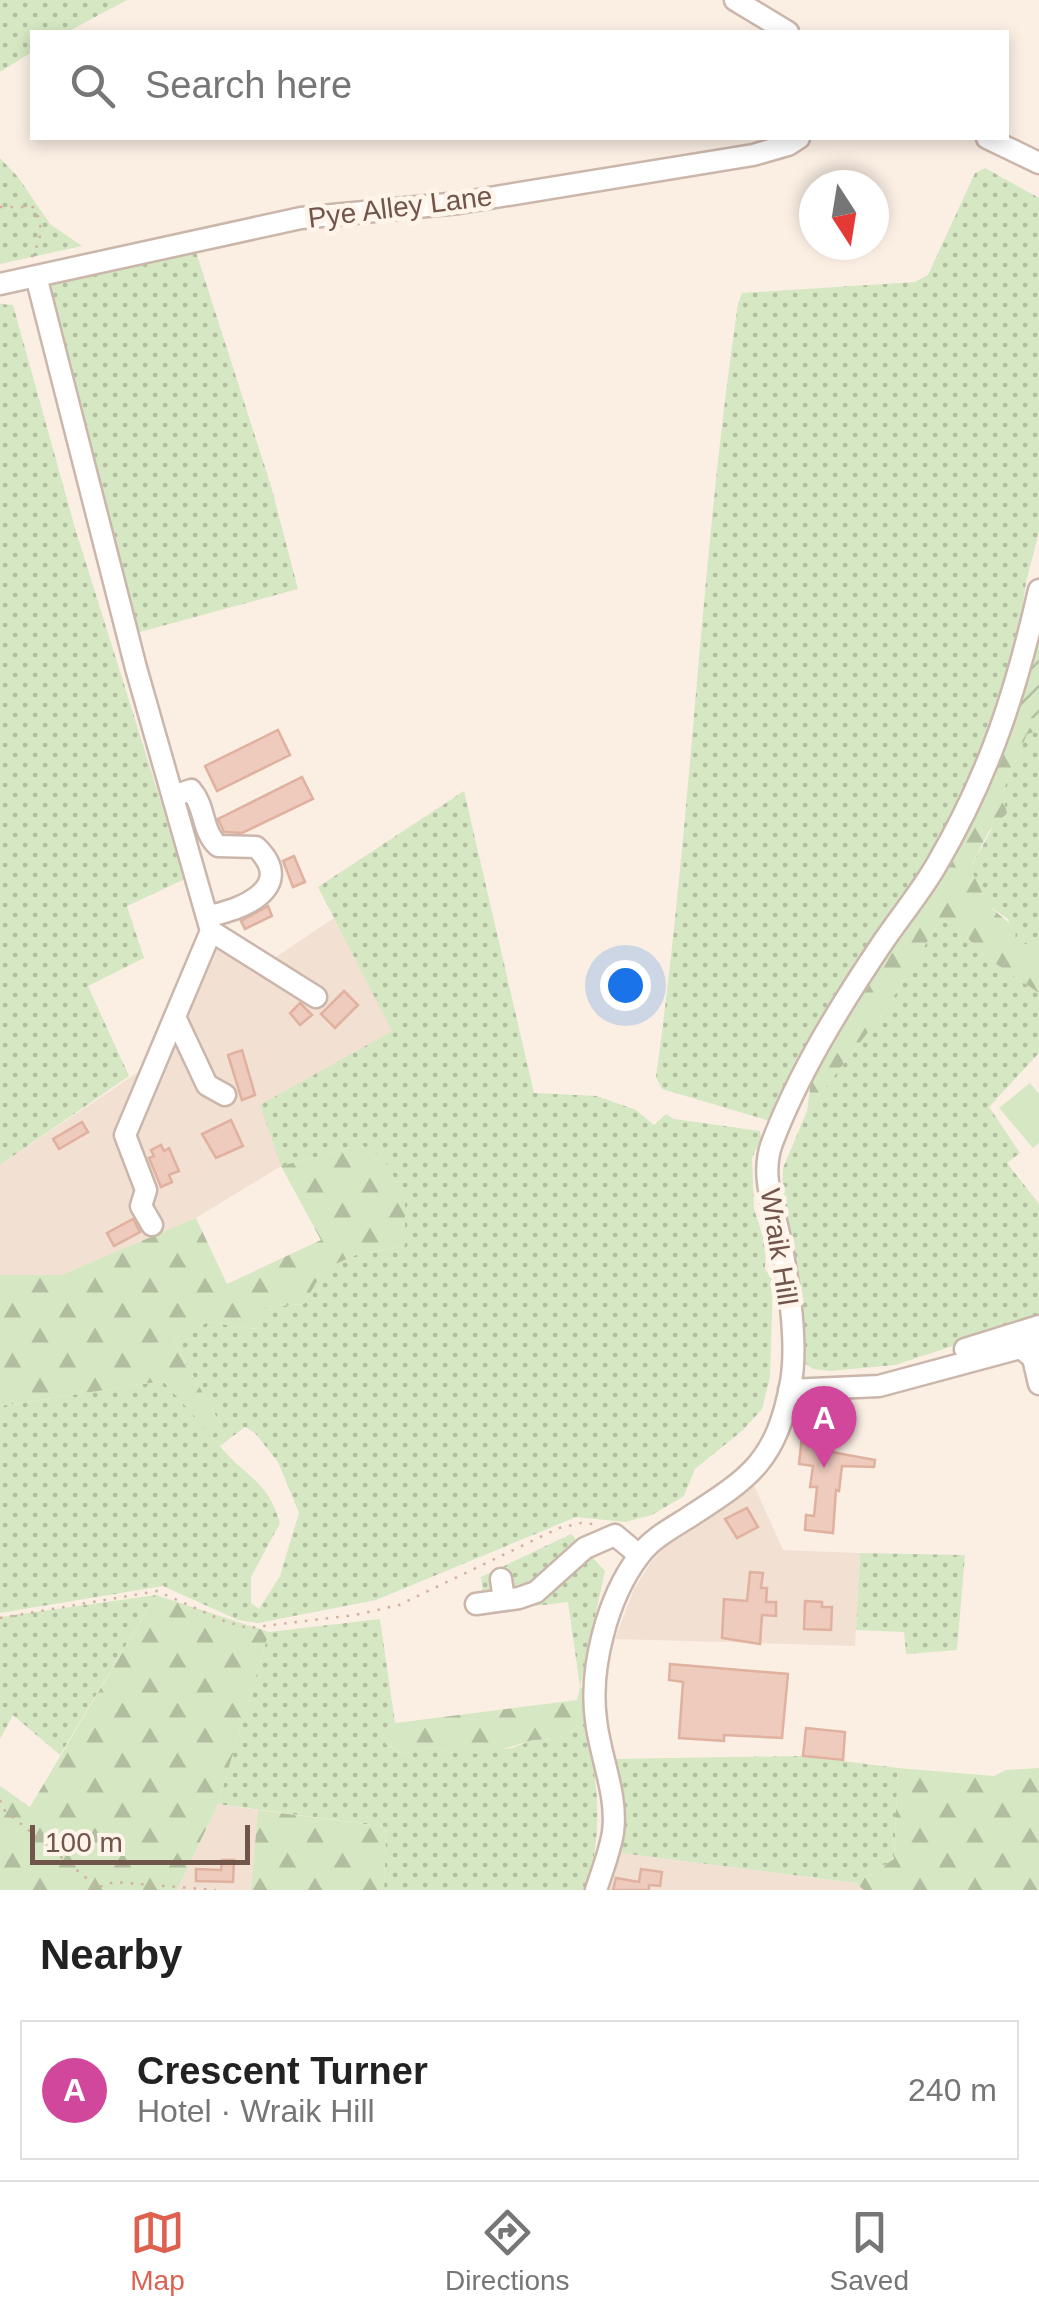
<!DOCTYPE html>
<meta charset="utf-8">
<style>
body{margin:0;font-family:Helvetica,sans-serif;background:#f2f2f2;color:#222}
.compass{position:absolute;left:799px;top:170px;width:90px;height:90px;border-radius:50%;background:#fff;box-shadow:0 5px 15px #0003;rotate:168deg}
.scale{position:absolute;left:30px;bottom:25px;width:220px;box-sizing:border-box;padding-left:10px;border:5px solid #71554b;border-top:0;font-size:28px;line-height:35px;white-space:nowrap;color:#71554b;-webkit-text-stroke:8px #fef4e9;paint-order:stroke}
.you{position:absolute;left:625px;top:985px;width:35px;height:35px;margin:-25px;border:8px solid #fff;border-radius:50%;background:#1a73e8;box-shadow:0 0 0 15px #1a73e833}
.badge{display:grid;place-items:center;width:65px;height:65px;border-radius:50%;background:#de6150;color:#fff;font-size:32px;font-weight:700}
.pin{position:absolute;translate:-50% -82px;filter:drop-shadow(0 2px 5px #0008)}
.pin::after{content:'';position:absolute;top:52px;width:35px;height:30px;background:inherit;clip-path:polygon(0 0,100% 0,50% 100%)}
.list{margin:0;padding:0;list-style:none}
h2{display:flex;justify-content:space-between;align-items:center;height:130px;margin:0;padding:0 40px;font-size:42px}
h2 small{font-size:32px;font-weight:400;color:#767676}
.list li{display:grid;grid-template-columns:65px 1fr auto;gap:30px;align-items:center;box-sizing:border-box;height:140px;margin:0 20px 20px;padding:0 20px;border:2px solid #e0e0e0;border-radius:0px}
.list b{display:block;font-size:38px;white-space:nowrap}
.list p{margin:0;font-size:32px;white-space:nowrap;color:#767676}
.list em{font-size:32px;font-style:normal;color:#767676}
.icon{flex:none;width:55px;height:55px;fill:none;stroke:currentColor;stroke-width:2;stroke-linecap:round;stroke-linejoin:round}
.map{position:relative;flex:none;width:1039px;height:1890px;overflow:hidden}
.search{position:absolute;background:#fff;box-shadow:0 5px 15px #0003;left:30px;right:30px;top:30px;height:110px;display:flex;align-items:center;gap:25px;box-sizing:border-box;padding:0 35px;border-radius:0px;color:#767676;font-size:38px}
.sheet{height:290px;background:#fff}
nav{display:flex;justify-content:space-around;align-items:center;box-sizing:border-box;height:140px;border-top:2px solid #e0e0e0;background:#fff;font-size:28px;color:#767676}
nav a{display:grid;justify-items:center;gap:5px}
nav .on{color:#de6150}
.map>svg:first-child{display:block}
.residential{fill:#f2e0d3}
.grass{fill:url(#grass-dots);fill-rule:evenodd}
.forest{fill:url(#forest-firs)}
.garden{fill:url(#garden-furrows)}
.pitch{fill:#d6e7c3}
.building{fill:#eecbbd;stroke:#e0b19e;stroke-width:2.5}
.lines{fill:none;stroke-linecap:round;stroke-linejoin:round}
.minor-casing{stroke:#cbb6ab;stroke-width:25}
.path{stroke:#d3afa0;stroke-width:2.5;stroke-dasharray:2.5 8;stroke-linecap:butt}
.minor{stroke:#fff;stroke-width:20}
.labels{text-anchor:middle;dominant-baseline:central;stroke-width:10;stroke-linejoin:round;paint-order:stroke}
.street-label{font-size:28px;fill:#71554b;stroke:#fef4e9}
</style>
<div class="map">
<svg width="1039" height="1890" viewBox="0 0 1039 1890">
<defs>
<pattern id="grass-dots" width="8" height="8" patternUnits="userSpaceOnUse" patternTransform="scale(2.5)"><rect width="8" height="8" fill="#d6e7c3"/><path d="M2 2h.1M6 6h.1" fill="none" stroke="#b2bea0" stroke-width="1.8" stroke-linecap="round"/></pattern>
<pattern id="forest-firs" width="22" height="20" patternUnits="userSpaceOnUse" patternTransform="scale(2.5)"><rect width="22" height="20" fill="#d6e7c3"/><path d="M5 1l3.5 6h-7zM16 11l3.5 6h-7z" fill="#b2bea0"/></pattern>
<pattern id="garden-furrows" width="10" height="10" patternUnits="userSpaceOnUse" patternTransform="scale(2.5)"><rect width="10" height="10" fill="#d6e7c3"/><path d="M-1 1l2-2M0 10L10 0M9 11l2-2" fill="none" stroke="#b2bea0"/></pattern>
</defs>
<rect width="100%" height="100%" fill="#fbefe4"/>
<path class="residential" d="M 334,918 L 393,1031 L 261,1105 L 281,1166 L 196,1218 L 61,1275 L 0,1275 L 0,1165 L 144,1068 L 212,946 L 258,969 Z
M 754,1485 L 783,1550 L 860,1553 L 855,1646 L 615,1639 L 634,1589 L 653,1559 L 668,1545 Z
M 218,1804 L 258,1810 L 251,1890 L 177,1890 Z
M 613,1852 L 855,1883 L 864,1890 L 600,1890 Z"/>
<path class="grass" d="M 0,0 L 127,0 L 67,32 L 32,32 L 32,52 L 0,72 Z
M 0,158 L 18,177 L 50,224 L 82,246 L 0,264 Z
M 985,168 L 1039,198 L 1039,532 L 1026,582 L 1020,628 L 971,781 L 932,863 L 788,1081 L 770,1121 L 662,1089 L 656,1077 C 692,820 700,560 738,304 L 742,293 L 915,282 L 928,275 L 975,173 Z
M 196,252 L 271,486 L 298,589 L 136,633 L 32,284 Z
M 0,304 L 13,305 L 75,528 L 185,879 L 127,906 L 144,958 L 88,986 L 129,1076 L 0,1165 Z
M 1039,731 L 1039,948 L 1015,941 L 1008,919 L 989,906 L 970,868 L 998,818 L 1005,786 L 1027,733 Z
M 464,791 L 534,1093 L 597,1096 L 636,1110 L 654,1125 L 666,1114 L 674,1119 L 760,1131 L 761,1139 L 752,1158 L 754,1209 L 766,1246 L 765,1269 L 773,1281 L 770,1377 L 762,1409 L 743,1430 L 695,1469 L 684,1496 L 652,1515 L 625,1522 L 576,1517 L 376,1600 L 258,1623 L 238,1620 L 163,1586 L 0,1613 L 0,1406 L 163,1381 L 212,1435 L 221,1425 L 173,1340 L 208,1322 L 257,1329 L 264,1307 L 304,1304 L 324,1269 L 356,1255 L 405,1246 L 362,1145 L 281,1166 L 260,1105 L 392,1031 L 318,887 ZM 245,1427 L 255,1433 L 278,1462 L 299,1513 L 280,1576 L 259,1609 L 251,1603 L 251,1577 L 280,1523 C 267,1479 247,1479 220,1446 Z
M 941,919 L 956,925 L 983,955 L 1039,993 L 1039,1053 L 989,1107 L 1020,1153 L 1007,1163 L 1039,1204 L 1039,1318 L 895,1365 L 830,1371 L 813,1369 L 800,1360 L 804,1316 L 782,1205 L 783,1168 L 807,1111 L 886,1009 Z
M 571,1534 L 605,1571 L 580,1687 L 568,1602 L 485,1612 L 481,1577 Z
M 860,1553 L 965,1555 L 957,1650 L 906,1654 L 904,1632 L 856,1630 Z
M 156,1595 L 60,1755 L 13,1715 L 0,1739 L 0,1617 Z
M 380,1619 L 395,1723 L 386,1744 L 402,1754 L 432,1747 L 454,1753 L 512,1748 L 533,1740 L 559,1739 L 585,1723 C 599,1786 603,1827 587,1890 L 384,1890 L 386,1827 L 218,1804 L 269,1632 Z
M 803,1756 L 898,1768 L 894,1859 L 855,1883 L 613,1852 L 610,1759 Z"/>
<path class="forest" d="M 1015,714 L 1039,720 L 1039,731 L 1027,734 L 1005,786 L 1003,797 L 1007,813 L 989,831 L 970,868 L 989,906 L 1016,929 L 1015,941 L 1039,948 L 1039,993 L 983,955 L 956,925 L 941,919 L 886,1009 L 807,1111 L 811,1081 L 839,1030 L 949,864 Z
M 362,1145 L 382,1157 L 405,1195 L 405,1246 L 356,1255 L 324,1269 L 304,1304 L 264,1307 L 257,1329 L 208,1322 L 173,1340 L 221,1425 L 212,1436 L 163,1381 L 0,1406 L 0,1275 L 61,1275 L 196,1218 L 227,1284 L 321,1240 L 281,1166 Z
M 156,1595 L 269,1632 L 218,1804 L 177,1890 L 0,1890 L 0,1786 L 30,1807 Z
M 580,1687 L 585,1689 L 585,1723 L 559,1739 L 533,1740 L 486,1754 L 454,1753 L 432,1747 L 402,1754 L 385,1743 L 395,1723 L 577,1700 Z
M 898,1768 L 994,1776 L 1006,1770 L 1039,1768 L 1039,1890 L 864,1890 L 855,1883 L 894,1859 Z
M 258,1810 L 386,1827 L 384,1890 L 251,1890 Z"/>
<path class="garden" d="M 1039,627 L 1039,720 L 1015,714 Z"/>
<path class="pitch" d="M 1030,1083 L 1039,1094 L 1039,1143 L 1033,1148 L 999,1108 Z"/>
<path class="building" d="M 278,730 L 290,755 L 217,791 L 205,766 Z
M 302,777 L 313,799 L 242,833 L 224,832 L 218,819 Z
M 294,856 L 305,882 L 293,887 L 283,861 Z
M 268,906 L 272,916 L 245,929 L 241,921 Z
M 344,991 L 358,1005 L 335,1028 L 321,1014 Z
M 300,1003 L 312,1015 L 300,1025 L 290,1013 Z
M 242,1050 L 255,1095 L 242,1100 L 228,1055 Z
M 231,1120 L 243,1146 L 216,1158 L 202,1134 Z
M 82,1122 L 88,1132 L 59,1149 L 53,1139 Z
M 161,1145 L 164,1151 L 169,1148 L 179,1171 L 169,1175 L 172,1182 L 161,1187 L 149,1158 L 154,1156 L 151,1150 Z
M 133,1219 L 140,1232 L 114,1246 L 107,1233 Z
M 812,1404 L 825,1407 L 822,1424 L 827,1426 L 821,1450 L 875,1460 L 874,1467 L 842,1466 L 839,1491 L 836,1490 L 833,1533 L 805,1530 L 806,1515 L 814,1516 L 817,1487 L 810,1487 L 813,1466 L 799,1464 L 802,1436 Z
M 747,1508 L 758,1527 L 737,1538 L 725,1519 Z
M 750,1572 L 763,1573 L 761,1588 L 767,1588 L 766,1602 L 776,1602 L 776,1616 L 762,1615 L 760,1644 L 722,1638 L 724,1599 L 747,1601 Z
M 805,1601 L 822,1602 L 822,1607 L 832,1607 L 831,1630 L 804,1629 Z
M 670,1664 L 788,1674 L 782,1738 L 724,1735 L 724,1741 L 679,1738 L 683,1682 L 669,1680 Z
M 806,1728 L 845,1732 L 843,1760 L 803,1756 Z
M 222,1860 L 234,1860 L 233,1882 L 196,1881 L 196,1869 L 221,1870 Z
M 641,1869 L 662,1872 L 660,1886 L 649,1885 L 649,1890 L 613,1890 L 616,1878 L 639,1882 Z"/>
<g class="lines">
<g class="minor-casing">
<path id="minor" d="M 735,0 L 788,32
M 987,138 L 1039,163
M 36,276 L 136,668 L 211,931 L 125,1135 L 146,1190 L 141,1206 L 152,1225
M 0,284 L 301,218 L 459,203 L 753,155 L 788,145 L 799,138
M 173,796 L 191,790 C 206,807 201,830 218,846 L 256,847 C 298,887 241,911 207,916
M 211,931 L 316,997
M 175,1017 L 207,1085 L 225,1095
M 1021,1348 L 1033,1358 L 1039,1384
M 965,1349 L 1039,1326
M 789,1390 L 879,1386 L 1039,1343
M 501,1579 L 504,1600
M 476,1604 L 519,1598 L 536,1592 L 585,1548 L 615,1535 L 639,1555
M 596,1890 C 602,1871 610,1852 613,1832 C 618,1795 600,1757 596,1720 C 589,1669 607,1598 639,1556 C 650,1540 670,1529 686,1519 C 751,1477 776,1462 791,1382 C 798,1342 788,1279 780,1239 C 774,1207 760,1175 772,1143 C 798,1074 840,1006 881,945 C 899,918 921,892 937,864 C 990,773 1016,692 1039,590"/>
</g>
<path class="path" d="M 0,207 L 33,207 C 45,225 41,241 31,258
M 0,1618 L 157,1591 L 224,1621 L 248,1628 L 355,1615 L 399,1605 L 559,1528 L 581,1523 L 593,1524
M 0,1800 L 3,1809 L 96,1886
M 90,1890 L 114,1882 L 216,1890"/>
<use href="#minor" class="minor"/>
</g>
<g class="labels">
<g class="street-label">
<text transform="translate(400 207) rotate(-7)">Pye Alley Lane</text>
<text transform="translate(779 1247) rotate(81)">Wraik Hill</text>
</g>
</g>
</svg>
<svg class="compass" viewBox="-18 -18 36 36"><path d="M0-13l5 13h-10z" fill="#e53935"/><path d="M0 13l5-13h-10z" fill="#767676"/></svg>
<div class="scale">100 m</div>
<div class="you"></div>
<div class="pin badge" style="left:824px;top:1468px;background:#d1479c">A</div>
<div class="search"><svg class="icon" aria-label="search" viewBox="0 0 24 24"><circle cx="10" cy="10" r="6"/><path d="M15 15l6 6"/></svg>Search here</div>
</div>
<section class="sheet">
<h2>Nearby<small></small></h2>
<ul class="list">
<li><span class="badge" style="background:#d1479c">A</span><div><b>Crescent Turner</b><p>Hotel · Wraik Hill</p></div><em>240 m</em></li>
</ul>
</section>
<nav>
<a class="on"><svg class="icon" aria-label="map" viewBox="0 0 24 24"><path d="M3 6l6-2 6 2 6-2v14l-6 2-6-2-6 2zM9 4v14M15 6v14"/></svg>Map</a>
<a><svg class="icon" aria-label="directions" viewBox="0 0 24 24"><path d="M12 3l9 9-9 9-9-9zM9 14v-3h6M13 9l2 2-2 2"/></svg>Directions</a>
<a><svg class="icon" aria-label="saved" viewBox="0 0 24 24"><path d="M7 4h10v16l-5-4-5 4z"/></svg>Saved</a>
</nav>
